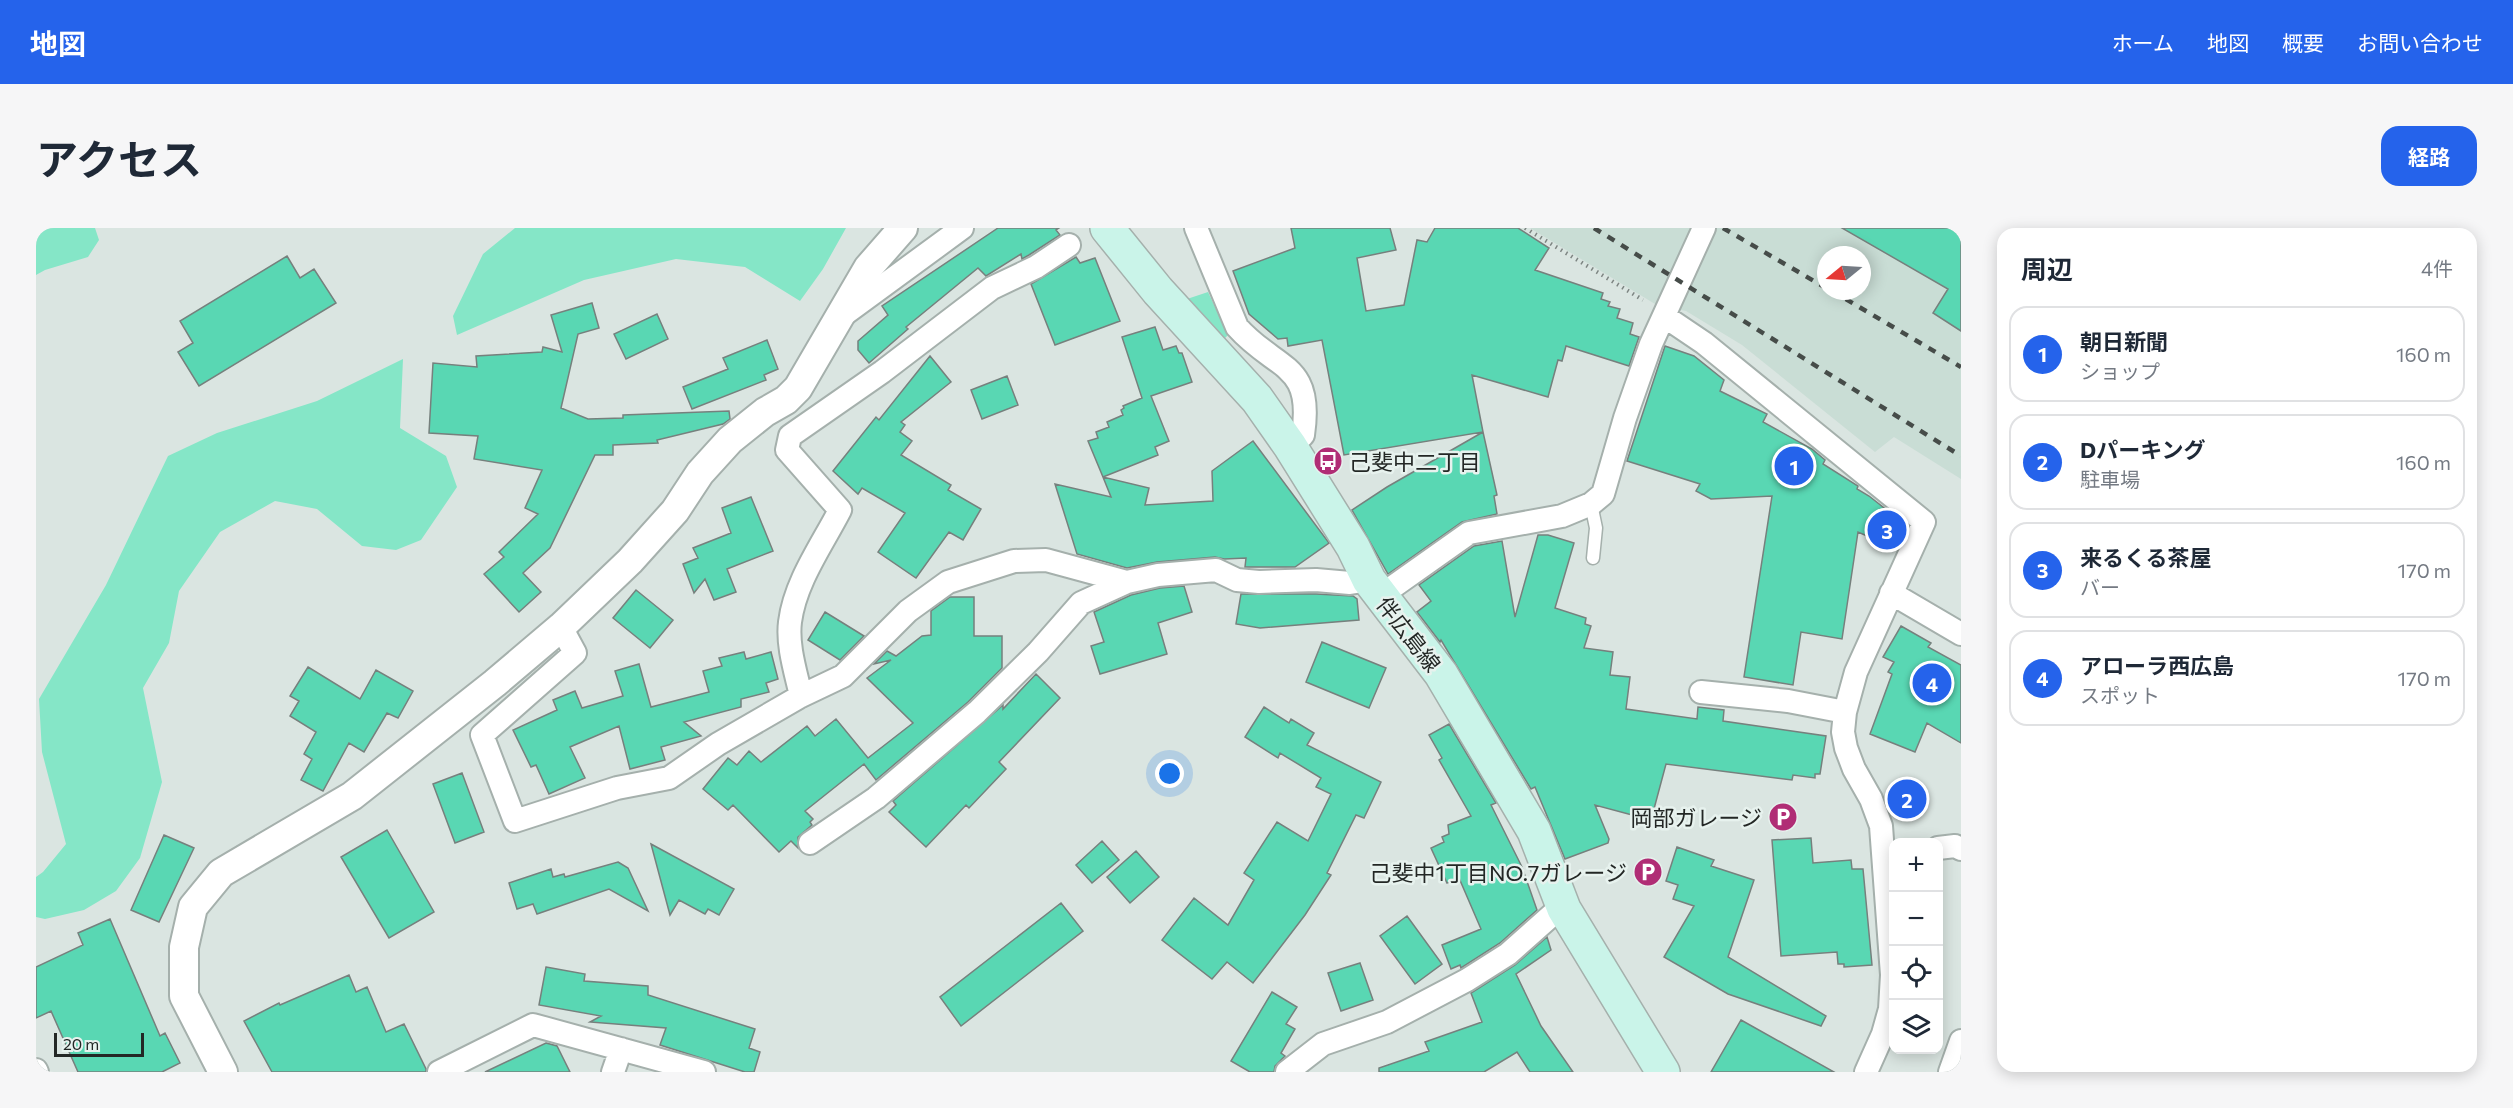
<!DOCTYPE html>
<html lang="ja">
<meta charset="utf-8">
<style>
body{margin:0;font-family:Commissioner,"Noto Sans JP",sans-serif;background:#f6f6f7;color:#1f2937}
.controls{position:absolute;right:18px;bottom:18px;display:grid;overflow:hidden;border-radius:12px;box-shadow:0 3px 15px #0003}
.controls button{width:54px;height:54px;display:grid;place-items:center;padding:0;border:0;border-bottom:2px solid #e0e1e3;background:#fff;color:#1f2937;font:30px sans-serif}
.compass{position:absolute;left:1781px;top:18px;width:54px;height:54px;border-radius:50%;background:#fff;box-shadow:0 3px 15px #0003;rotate:252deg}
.scale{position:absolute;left:18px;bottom:15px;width:90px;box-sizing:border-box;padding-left:6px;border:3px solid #232725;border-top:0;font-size:16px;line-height:21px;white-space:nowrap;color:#232725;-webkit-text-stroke:4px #e7f2ee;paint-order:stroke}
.you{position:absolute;left:1134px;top:546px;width:21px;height:21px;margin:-15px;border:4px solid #fff;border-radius:50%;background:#1a73e8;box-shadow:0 0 0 9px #1a73e833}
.badge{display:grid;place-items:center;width:39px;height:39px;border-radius:50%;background:#2563eb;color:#fff;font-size:20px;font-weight:700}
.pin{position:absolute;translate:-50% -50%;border:3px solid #fff;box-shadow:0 2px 6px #0006}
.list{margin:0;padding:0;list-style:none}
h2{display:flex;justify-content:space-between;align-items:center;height:78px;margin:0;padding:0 24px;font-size:26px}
h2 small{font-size:20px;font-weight:400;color:#747a83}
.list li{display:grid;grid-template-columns:39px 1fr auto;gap:18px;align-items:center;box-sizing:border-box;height:96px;margin:0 12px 12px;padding:0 12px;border:2px solid #e0e1e3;border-radius:18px}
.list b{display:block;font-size:22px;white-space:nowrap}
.list p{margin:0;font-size:20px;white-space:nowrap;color:#747a83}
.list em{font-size:20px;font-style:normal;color:#747a83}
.icon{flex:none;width:33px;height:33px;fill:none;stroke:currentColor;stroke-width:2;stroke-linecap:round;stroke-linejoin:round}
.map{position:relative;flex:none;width:1925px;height:844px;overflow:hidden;border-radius:18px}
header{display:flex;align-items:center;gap:36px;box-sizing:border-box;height:84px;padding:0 30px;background:#2563eb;color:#fff}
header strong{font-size:28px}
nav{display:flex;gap:33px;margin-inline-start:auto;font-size:21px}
.intro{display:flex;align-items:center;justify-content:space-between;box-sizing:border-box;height:144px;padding:0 36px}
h1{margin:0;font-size:42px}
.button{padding:15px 27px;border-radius:18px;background:#2563eb;color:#fff;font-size:21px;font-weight:700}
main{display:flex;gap:36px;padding:0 36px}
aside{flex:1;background:#fff;border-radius:18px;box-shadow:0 3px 15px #0003}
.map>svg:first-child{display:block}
.built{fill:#c9ddd5;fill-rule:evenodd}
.green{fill:#85e6c7}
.building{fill:#59d7b3;stroke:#76807d;stroke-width:1.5}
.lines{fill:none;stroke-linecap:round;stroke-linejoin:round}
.service-casing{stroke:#a5b0ac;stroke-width:15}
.minor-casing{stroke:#a5b0ac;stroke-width:26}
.tertiary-casing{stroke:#a5b0ac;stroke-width:32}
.secondary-casing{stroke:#a5b0ac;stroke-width:36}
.path{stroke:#7d8582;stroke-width:4;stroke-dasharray:1.5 4.5;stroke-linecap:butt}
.service{stroke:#fff;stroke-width:12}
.minor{stroke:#fff;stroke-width:22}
.tertiary{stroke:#fff;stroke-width:28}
.secondary{stroke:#caf4e9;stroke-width:33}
.rail{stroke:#464c49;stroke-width:4.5;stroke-dasharray:8 8;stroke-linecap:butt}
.labels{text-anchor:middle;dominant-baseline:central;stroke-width:5;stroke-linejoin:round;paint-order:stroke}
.poi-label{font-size:22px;fill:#232725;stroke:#e7f2ee;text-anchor:end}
.street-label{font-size:22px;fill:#232725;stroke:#e7f2ee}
</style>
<header>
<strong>地図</strong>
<nav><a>ホーム</a><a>地図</a><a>概要</a><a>お問い合わせ</a></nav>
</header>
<div class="intro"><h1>アクセス</h1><a class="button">経路</a></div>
<main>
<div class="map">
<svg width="1925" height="844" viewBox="0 0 1925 844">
<rect width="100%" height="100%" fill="#dae5e1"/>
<path class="built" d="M 1494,0 L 1925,0 L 1925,251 L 1858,209 L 1839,224 L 1706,117 L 1650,83 L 1619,76 ZM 1790,27 L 1826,27 L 1826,63 L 1790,63 Z"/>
<path class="green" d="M 0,0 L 59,0 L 63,12 L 52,29 L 9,42 L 0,47 Z
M 479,0 L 810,0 L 787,41 L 764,73 L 709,39 L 640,31 L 548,52 L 421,107 L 417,88 L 447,26 Z
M 1172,64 L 1192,107 L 1189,110 L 1151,71 Z
M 367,131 L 364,200 L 410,228 L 421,259 L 385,312 L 360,322 L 326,318 L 281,281 L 239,273 L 184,304 L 143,363 L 133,415 L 107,460 L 126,554 L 104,630 L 80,663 L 48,682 L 9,691 L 0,689 L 0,649 L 7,644 L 30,616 L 6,524 L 3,471 L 70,357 L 132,228 L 181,205 L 281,173 Z"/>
<path class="building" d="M 962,0 L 1023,0 L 1020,2 L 1024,7 L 993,27 L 986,31 L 985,26 L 950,48 L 942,40 L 870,99 L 872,101 L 833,135 L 822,122 L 822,113 L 852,87 L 846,78 Z
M 1255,0 L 1354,0 L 1360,22 L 1321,30 L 1330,83 L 1368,77 L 1381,12 L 1391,14 L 1399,0 L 1482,0 L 1513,20 L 1499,42 L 1567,65 L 1565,71 L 1574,74 L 1572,78 L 1584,81 L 1581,90 L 1597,95 L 1594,106 L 1603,109 L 1593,138 L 1530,118 L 1526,133 L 1522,132 L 1512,169 L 1436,147 L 1447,204 L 1308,227 L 1286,112 L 1252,118 L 1251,110 L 1242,111 L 1213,86 L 1197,43 L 1259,20 Z
M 1806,0 L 1925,0 L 1925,103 L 1897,85 L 1912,61 Z
M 251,28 L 264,50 L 278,41 L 300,75 L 163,158 L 142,124 L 157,115 L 144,93 Z
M 1040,29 L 1044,35 L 1059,30 L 1084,93 L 1019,117 L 995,56 Z
M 556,75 L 563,100 L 542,106 L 525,180 L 552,191 L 587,190 L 587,187 L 693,183 L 694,191 L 687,196 L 621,212 L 622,215 L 577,217 L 577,227 L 559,227 L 514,320 L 487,345 L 505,364 L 483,384 L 448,346 L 468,329 L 463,324 L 502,286 L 489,280 L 506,242 L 438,231 L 442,208 L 393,205 L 397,135 L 441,139 L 440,128 L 506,124 L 507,119 L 526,124 L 515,87 Z
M 621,86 L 632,111 L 590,131 L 578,106 Z
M 1119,99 L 1127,122 L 1140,118 L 1143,125 L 1146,125 L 1156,154 L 1115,168 L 1133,213 L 1119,219 L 1122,227 L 1067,249 L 1052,213 L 1062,210 L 1060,204 L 1073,199 L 1071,194 L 1087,187 L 1085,182 L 1088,180 L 1087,178 L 1106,170 L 1086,109 Z
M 731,112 L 742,141 L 728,147 L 730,152 L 656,181 L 647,159 L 692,141 L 687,130 Z
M 1629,118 L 1658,128 L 1688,152 L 1684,163 L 1731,186 L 1727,194 L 1776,221 L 1789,232 L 1787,236 L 1822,258 L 1821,261 L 1833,268 L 1871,298 L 1861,321 L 1822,304 L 1806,411 L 1765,404 L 1757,457 L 1708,449 L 1736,268 L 1675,271 L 1660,263 L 1664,256 L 1591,233 Z
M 894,128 L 915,154 L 865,194 L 869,197 L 864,204 L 876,213 L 865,227 L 915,257 L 912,262 L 945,281 L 927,312 L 913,304 L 880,350 L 842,324 L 869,285 L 826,260 L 822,266 L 797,243 L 840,189 L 843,192 Z
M 971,148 L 982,177 L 946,191 L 935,162 Z
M 1447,204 L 1461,267 L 1458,268 L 1461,286 L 1426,294 L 1352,346 L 1316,282 L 1351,259 Z
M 1217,213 L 1293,315 L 1259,339 L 1209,339 L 1210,330 L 1188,331 L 1179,329 L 1121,334 L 1091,340 L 1041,326 L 1019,256 L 1075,269 L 1067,249 L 1113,260 L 1109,277 L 1177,273 L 1176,243 Z
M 715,269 L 737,323 L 691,341 L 700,364 L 678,372 L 669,351 L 658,365 L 647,336 L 662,330 L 657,320 L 695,305 L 686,280 Z
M 1502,307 L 1512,307 L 1538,315 L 1519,380 L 1550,390 L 1549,396 L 1555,398 L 1548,420 L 1577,424 L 1574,447 L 1594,449 L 1590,481 L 1661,491 L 1662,479 L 1688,482 L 1687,493 L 1790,508 L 1784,546 L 1779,546 L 1779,550 L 1757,547 L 1756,552 L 1630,536 L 1615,592 L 1559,577 L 1573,611 L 1572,615 L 1529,631 L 1499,559 L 1495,561 L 1405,412 L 1404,414 L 1381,384 L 1395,373 L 1383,357 L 1438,318 L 1466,313 L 1479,389 Z
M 1148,358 L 1156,384 L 1122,395 L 1131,426 L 1064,446 L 1055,418 L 1068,414 L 1058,384 L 1095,367 L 1124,360 Z
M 600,362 L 637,392 L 614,420 L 577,390 Z
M 1205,366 L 1280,366 L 1317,368 L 1321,371 L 1323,392 L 1224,400 L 1200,396 Z
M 914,369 L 938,369 L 938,408 L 966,408 L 966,440 L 932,474 L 840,552 L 828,536 L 769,583 L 777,591 L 774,594 L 776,597 L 762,609 L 762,620 L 755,613 L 743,624 L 697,577 L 692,582 L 667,561 L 692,530 L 701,537 L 713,523 L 725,534 L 771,498 L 779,508 L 800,491 L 832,530 L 877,495 L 831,450 L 855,432 L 838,436 L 851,423 L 860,428 L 886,408 L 895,407 L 895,383 Z
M 789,384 L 828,408 L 804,432 L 772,412 Z
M 1865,398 L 1895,415 L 1892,419 L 1925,437 L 1925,515 L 1891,495 L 1879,524 L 1834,506 L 1856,446 L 1852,444 L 1858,434 L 1847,429 Z
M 1286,414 L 1350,440 L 1333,480 L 1270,454 Z
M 708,424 L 710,431 L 735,424 L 742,451 L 730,455 L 733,464 L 705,471 L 705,479 L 648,494 L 665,508 L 625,519 L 629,532 L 594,541 L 583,498 L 534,519 L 549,550 L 513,566 L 500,537 L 495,539 L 477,502 L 521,482 L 517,472 L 539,463 L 546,480 L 587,468 L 579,443 L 603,436 L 615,479 L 673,464 L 667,443 L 686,438 L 683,430 Z
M 272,439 L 324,471 L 340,442 L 377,463 L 362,490 L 351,485 L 328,524 L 313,515 L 287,563 L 265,552 L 276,531 L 268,526 L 280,504 L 254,488 L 263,473 L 254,468 Z
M 1000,446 L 1024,470 L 963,534 L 970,541 L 933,580 L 930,577 L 890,619 L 853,584 L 860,577 L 857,573 L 967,477 L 967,481 Z
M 1228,479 L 1253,495 L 1255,491 L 1278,505 L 1271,517 L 1345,554 L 1328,590 L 1320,587 L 1291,645 L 1295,647 L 1269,687 L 1217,755 L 1191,734 L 1176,751 L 1126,712 L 1158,670 L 1192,697 L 1218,652 L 1208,645 L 1241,594 L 1272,613 L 1295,566 L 1280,559 L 1285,550 L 1244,525 L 1242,530 L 1209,509 Z
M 1413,496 L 1460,575 L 1455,577 L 1486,639 L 1501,682 L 1464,715 L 1425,740 L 1424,737 L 1415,741 L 1406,717 L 1445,701 L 1423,650 L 1411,655 L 1395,620 L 1408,614 L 1406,609 L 1413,606 L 1412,597 L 1435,588 L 1403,532 L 1406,530 L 1393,507 Z
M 426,545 L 448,604 L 419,615 L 397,556 Z
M 351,602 L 398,684 L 353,710 L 305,629 Z
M 128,607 L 158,620 L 123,694 L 95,682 Z
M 1775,610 L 1777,635 L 1815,632 L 1816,641 L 1827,641 L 1836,737 L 1808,739 L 1808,736 L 1802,736 L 1801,724 L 1745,728 L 1736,612 Z
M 1066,613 L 1083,632 L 1056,655 L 1040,637 Z
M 615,616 L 698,661 L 683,687 L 672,681 L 669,686 L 643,672 L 634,687 Z
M 1641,619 L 1678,632 L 1675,638 L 1718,652 L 1692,729 L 1790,788 L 1785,798 L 1692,766 L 1628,729 L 1658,678 L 1637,671 L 1642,657 L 1630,653 Z
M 1100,623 L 1123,649 L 1094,675 L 1071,649 Z
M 582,634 L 592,640 L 612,683 L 573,661 L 501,686 L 497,676 L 481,681 L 473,655 L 515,641 L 517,649 L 528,646 L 529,649 Z
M 1025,675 L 1047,703 L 925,798 L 904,769 Z
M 1371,688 L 1406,736 L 1379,756 L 1344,708 Z
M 74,691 L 124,808 L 129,805 L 144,835 L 126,844 L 42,844 L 15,783 L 0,790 L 0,739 L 47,717 L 42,705 Z
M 1511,709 L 1515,722 L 1480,746 L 1505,798 L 1537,844 L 1494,844 L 1481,824 L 1448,844 L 1343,844 L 1343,840 L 1393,823 L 1389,814 L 1446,794 L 1435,765 L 1479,737 Z
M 1324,735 L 1337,772 L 1305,783 L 1292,745 Z
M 510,739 L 549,746 L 548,753 L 612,758 L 612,767 L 719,801 L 713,820 L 724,824 L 718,844 L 709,844 L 624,817 L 630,800 L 554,794 L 565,788 L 503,777 Z
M 313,747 L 320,764 L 331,759 L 350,804 L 368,796 L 390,841 L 390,844 L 236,844 L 208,793 L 243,775 L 244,777 Z
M 1236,764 L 1261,779 L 1250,796 L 1259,801 L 1245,825 L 1249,828 L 1239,838 L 1238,844 L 1214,844 L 1195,833 Z
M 1705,792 L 1798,844 L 1675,844 Z
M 510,815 L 521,818 L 534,844 L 449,844 Z"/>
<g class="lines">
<g class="service-casing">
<path id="service" d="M 1555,276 L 1560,300 L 1557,330"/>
</g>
<g class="minor-casing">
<path id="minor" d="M 1160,0 L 1201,99 C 1240,143 1278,134 1267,207 L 1254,218
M 806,88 L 926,0
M 1628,88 L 1668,115 L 1888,294 L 1820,444 L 1809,484 L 1807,504 L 1810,520 L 1818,541 L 1835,571 L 1845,598 L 1856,747 L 1854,781 L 1847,806 L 1830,844
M 1855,365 L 1925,406
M 1344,368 L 1433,305 L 1526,288 L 1555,276 L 1567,266 L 1589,190 L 1615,116 L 1668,0
M 525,399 L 539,425 L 446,507 L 479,593 L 581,560 L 633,550 L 682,516 L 765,468 L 807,448 L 872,383 L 912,354 L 978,333 L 1010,332 L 1091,354
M 1665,464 L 1752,473 L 1809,484
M 765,468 C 760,445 751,418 754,394 C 759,354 786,317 804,282 L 751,222 L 754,208 L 846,144 L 956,60 L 1000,39 L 1033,17
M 774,615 L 840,570 L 941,484 L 1002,424 L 1045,375 L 1091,354 L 1122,347 L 1180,342 L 1201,352 L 1223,354 L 1280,352 L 1314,355 L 1333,352
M 1902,620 L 1919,618 L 1925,621
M 0,842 L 1,844
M 403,844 L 497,797 L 668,844
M 577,844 L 585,821
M 1251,844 L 1287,816 L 1351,794 L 1431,752 L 1472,726 L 1517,686 L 1528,681
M 1914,844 L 1925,813"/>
</g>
<g class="tertiary-casing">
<path id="tertiary" d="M 187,844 L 148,768 L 148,719 L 157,679 L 185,645 L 316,568 L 459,455 L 525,399 L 594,333 L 639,283 L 664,245 L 694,212 L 729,184 L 750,172 L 762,160 L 832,40 L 867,0"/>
</g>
<g class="secondary-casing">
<path id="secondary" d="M 1071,0 L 1122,63 L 1221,171 L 1254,218 L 1317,319 L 1333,352 L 1405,446 L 1498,603 L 1528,681 L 1627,844"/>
</g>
<path class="path" d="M 1489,0 L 1607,72"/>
<use href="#service" class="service"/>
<use href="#minor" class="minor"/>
<use href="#tertiary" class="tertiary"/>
<use href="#secondary" class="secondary"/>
<path class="rail" d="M 1558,0 L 1925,228
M 1687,0 L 1790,60
M 1796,63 L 1925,139"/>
</g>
<defs>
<g id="bus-disc" transform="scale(1.5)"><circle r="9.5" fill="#b02d75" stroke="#e7f2ee"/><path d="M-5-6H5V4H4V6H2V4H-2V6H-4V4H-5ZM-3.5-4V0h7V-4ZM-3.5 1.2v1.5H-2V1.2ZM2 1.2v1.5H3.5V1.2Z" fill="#fff"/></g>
<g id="parking-disc" transform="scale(1.5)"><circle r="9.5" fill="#b02d75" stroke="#e7f2ee"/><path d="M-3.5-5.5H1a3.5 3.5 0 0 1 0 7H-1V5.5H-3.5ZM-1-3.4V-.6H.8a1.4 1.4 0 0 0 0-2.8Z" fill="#fff"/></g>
</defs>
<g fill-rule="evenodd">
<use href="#bus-disc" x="1292" y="233"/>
<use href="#parking-disc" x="1747" y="589"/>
<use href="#parking-disc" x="1612" y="644"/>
</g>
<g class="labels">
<g class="poi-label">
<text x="1313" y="233" text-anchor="start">己斐中二丁目</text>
<text x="1726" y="589">岡部ガレージ</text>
<text x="1591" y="644">己斐中1丁目NO.7ガレージ</text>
</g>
<g class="street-label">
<text transform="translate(1373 406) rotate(52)">伴広島線</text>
</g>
</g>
</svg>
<div class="controls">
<button>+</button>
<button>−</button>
<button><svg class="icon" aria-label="locate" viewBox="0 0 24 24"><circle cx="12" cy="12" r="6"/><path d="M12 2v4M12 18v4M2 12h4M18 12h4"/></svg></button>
<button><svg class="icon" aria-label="layers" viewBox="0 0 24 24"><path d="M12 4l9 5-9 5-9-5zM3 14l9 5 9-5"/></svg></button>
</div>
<svg class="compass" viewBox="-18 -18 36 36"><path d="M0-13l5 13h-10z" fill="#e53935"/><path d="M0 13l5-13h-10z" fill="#747a83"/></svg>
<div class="scale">20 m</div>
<div class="you"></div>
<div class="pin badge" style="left:1758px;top:238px">1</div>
<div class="pin badge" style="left:1871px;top:571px">2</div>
<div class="pin badge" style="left:1851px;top:302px">3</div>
<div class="pin badge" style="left:1896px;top:455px">4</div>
</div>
<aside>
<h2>周辺<small>4件</small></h2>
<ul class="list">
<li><span class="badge">1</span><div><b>朝日新聞</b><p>ショップ</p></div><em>160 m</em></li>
<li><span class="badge">2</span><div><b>Dパーキング</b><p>駐車場</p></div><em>160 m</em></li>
<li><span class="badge">3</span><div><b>来るくる茶屋</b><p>バー</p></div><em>170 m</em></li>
<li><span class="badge">4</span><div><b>アローラ西広島</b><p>スポット</p></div><em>170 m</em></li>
</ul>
</aside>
</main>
